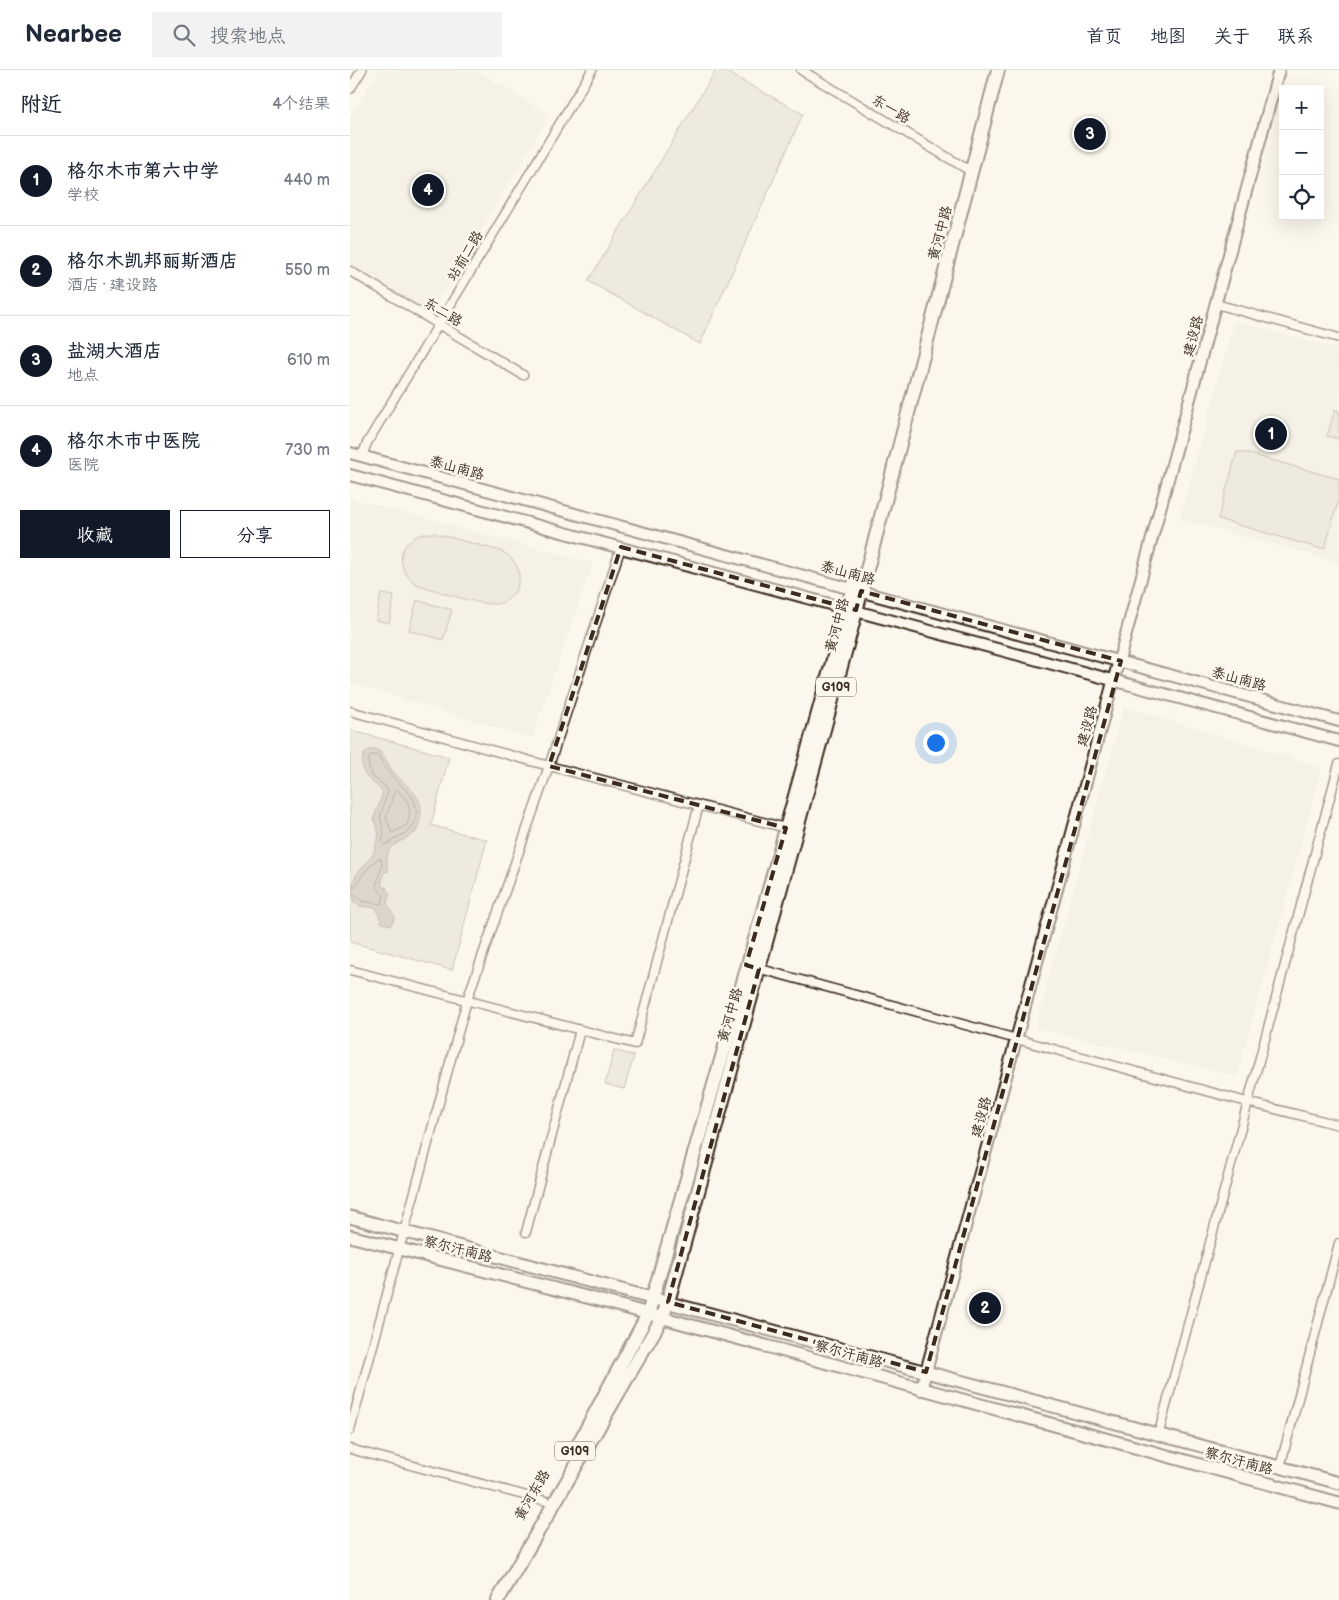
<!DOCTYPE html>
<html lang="zh">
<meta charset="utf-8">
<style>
body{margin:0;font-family:"Balsamiq Sans","LXGW WenKai TC",sans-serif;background:#f2f2f3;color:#1f2937}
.controls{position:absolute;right:15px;top:15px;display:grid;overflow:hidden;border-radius:0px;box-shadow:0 5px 20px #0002}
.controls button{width:45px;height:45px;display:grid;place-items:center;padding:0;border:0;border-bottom:1px solid #e0e1e3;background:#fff;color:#1f2937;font:25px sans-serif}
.you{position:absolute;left:585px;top:672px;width:18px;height:18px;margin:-12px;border:4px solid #fff;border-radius:50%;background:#1a73e8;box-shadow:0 0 0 8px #1a73e833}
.badge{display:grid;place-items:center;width:32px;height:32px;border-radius:50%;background:#111827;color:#fff;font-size:16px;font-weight:700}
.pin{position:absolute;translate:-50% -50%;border:2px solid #fff;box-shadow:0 1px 5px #0006}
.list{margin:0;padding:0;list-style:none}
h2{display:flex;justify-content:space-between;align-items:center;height:65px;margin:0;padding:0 20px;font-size:21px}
h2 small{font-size:16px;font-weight:400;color:#747a83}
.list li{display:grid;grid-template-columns:32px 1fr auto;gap:15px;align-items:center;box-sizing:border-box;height:90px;padding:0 20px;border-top:1px solid #e0e1e3}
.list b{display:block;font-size:19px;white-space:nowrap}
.list p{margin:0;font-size:16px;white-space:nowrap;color:#747a83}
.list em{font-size:16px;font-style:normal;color:#747a83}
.actions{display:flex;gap:10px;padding:15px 20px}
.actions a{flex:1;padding:11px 0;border:1px solid #111827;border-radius:0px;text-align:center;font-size:18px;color:#111827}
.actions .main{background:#111827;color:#fff}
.icon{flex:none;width:28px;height:28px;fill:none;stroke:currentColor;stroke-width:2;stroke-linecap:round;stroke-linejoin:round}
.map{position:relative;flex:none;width:989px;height:1530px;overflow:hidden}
header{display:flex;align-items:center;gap:30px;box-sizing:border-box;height:70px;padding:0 25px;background:#fff;border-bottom:1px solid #e0e1e3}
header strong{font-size:24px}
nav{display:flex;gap:28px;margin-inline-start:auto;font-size:18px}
.search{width:350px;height:45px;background:#f2f2f3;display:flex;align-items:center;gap:12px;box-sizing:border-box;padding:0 18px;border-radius:0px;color:#747a83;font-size:19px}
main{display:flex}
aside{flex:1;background:#fff}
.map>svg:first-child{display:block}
.built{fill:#ede8dd}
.green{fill:#dfd9ce;stroke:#8d8276}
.water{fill:#b6aea2;stroke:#85796d}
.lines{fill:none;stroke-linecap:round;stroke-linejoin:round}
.shore{stroke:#6c5f53;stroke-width:1}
.minor-casing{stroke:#3b2a1e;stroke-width:11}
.tertiary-casing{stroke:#3b2a1e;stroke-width:14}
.secondary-casing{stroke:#3b2a1e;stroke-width:15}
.trunk-casing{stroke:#3b2a1e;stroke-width:16}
.minor{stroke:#fbf7ec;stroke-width:8}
.tertiary{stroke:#fbf7ec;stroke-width:10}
.secondary{stroke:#fbf7ec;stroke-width:11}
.trunk{stroke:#fbf7ec;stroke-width:12}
.marked{fill:none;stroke:#3b2a1e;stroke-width:4;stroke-dasharray:10 6;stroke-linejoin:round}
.labels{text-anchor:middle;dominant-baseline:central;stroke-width:5;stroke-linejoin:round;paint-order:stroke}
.shield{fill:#fbf7ec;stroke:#75685c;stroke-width:1}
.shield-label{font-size:12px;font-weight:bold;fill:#3b2a1e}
.street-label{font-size:14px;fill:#3b2a1e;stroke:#fbf7ec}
</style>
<header>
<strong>Nearbee</strong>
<div class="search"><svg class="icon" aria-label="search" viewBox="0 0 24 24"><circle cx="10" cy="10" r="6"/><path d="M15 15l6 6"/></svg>搜索地点</div>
<nav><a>首页</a><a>地图</a><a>关于</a><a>联系</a></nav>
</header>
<main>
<aside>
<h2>附近<small>4个结果</small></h2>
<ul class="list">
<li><span class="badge">1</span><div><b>格尔木市第六中学</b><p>学校</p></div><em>440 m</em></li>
<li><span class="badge">2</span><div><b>格尔木凯邦丽斯酒店</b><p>酒店 · 建设路</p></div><em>550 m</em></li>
<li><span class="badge">3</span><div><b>盐湖大酒店</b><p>地点</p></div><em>610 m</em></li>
<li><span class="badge">4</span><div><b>格尔木市中医院</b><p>医院</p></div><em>730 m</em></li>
</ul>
<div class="actions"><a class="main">收藏</a><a>分享</a></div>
</aside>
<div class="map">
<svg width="989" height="1530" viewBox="0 0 989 1530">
<rect width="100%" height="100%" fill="#fbf7ec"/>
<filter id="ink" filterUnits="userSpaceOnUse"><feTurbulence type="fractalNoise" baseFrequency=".02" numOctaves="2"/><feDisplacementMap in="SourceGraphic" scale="10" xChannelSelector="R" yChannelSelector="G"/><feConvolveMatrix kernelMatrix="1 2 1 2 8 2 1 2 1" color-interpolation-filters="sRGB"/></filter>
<g filter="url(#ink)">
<path class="built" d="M 29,0 L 126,0 L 200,45 L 81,243 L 0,194 L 0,47 Z
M 884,251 L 989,279 L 989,492 L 830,449 Z
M 0,428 L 243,493 L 182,668 L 0,613 Z
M 774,636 L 972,697 L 887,1006 L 685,958 Z"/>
<path class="green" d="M 366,0 L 373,0 L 453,44 L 350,274 L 238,211 Z
M 985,340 L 989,341 L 989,369 L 977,366 Z
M 887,382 L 893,382 L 989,409 L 989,428 L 975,478 L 968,478 L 868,449 Z
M 84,463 L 151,481 C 161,486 170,496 169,508 C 169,521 158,533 145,534 C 127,535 85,520 66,514 C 39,494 52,462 84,463 Z
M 31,524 L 44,526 L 39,553 L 26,550 Z
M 67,530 L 102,540 L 93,570 L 59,560 Z
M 0,660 L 99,687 L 81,755 L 137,770 L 102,900 L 0,872 Z
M 264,980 L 284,986 L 274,1019 L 255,1014 Z"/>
<path class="water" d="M 25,679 C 35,683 36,692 42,700 C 62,724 80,726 66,762 C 46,776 33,773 38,802 L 34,801 L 31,816 L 37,818 L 36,821 L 40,823 L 37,833 L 45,847 L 41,855 L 32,853 L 26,838 L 10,836 L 4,832 L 1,817 L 7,804 L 23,785 L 29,764 L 24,748 L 33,722 C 22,709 7,707 14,684 L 19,680 Z"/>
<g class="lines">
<path class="shore" d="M 21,685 L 29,686 C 32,692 35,698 39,703 C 56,723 75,728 62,759 L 35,775 L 32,773 L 34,763 L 30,747 L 38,721 L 34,715 L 21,706 L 18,692 Z
M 47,720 C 59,730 63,740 57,755 L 42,763 L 36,748 L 44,722 Z
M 0,818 L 5,817 L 16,800 L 27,789 L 31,789 L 32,796 L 26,816 L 34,826 L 32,834 L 11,831 L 5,824 L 0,823"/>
<g class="minor-casing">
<path id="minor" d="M 451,0 L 617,99
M 0,19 L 12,0
M 0,201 L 173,305
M 866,234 L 989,268
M 12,386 L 17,373 L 242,0
M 0,641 L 199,696 L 436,758
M 407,898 L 897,1032 L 989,1055
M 0,900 L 285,974 L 349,735
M 176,1162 L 230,960
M 0,1360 L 117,930 L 199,696 L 271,477
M 808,1366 L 989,694
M 0,1379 L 196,1431
M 930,1397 L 989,1173"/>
</g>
<g class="tertiary-casing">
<path id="tertiary" d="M 0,383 L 989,651
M 0,405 L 989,671
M 571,1320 L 929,0"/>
</g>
<g class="secondary-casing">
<path id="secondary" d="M 0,1147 L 989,1413
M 0,1166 L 248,1230 L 989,1433"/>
</g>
<g class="trunk-casing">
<path id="trunk" d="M 223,1384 L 298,1244 L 382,952 L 504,514
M 148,1530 L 312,1248 L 318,1232 L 503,553 L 648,0"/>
</g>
<use href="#minor" class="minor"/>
<use href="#tertiary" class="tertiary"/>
<use href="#secondary" class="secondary"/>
<use href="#trunk" class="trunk"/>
</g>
</g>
<path d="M0 0H989V1530H0ZM 271,477 L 506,540 L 511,521 L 771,591 L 576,1302 L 318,1232 L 409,899 L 396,895 L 436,758 L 199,696 Z" fill="#fbf7ec" fill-opacity=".55" fill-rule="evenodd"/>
<path class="marked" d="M 271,477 L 506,540 L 511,521 L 771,591 L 576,1302 L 318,1232 L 409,899 L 396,895 L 436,758 L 199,696 Z"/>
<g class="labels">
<g class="shield">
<rect x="466" y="607.5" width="40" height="19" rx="4"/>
<rect x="205" y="1371.5" width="40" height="19" rx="4"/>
</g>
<g class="shield-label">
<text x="486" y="617">G109</text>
<text x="225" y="1381">G109</text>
</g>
<g class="street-label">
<text transform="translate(541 39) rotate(31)">东一路</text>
<text transform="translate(590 163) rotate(-75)">黄河中路</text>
<text transform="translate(115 186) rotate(-59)">站前二路</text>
<text transform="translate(93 242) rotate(31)">东二路</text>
<text transform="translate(843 266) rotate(-75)">建设路</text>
<text transform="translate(107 398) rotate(15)">泰山南路</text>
<text transform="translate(498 503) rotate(15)">泰山南路</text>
<text transform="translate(487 555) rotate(-75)">黄河中路</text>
<text transform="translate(889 609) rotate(15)">泰山南路</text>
<text transform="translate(737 656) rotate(-75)">建设路</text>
<text transform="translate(380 945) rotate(-74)">黄河中路</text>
<text transform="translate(631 1047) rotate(-75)">建设路</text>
<text transform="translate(108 1179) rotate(14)">察尔汗南路</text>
<text transform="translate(499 1284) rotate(15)">察尔汗南路</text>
<text transform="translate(889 1391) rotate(15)">察尔汗南路</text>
<text transform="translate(182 1425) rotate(-60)">黄河东路</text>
</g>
</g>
</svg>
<div class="controls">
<button>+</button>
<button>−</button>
<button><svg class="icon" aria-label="locate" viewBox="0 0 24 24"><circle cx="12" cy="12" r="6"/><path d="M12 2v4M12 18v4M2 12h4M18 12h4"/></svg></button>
</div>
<div class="you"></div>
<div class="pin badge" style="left:921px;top:364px">1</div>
<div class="pin badge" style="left:635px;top:1238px">2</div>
<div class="pin badge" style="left:740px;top:64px">3</div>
<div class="pin badge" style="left:78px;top:120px">4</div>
</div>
</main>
